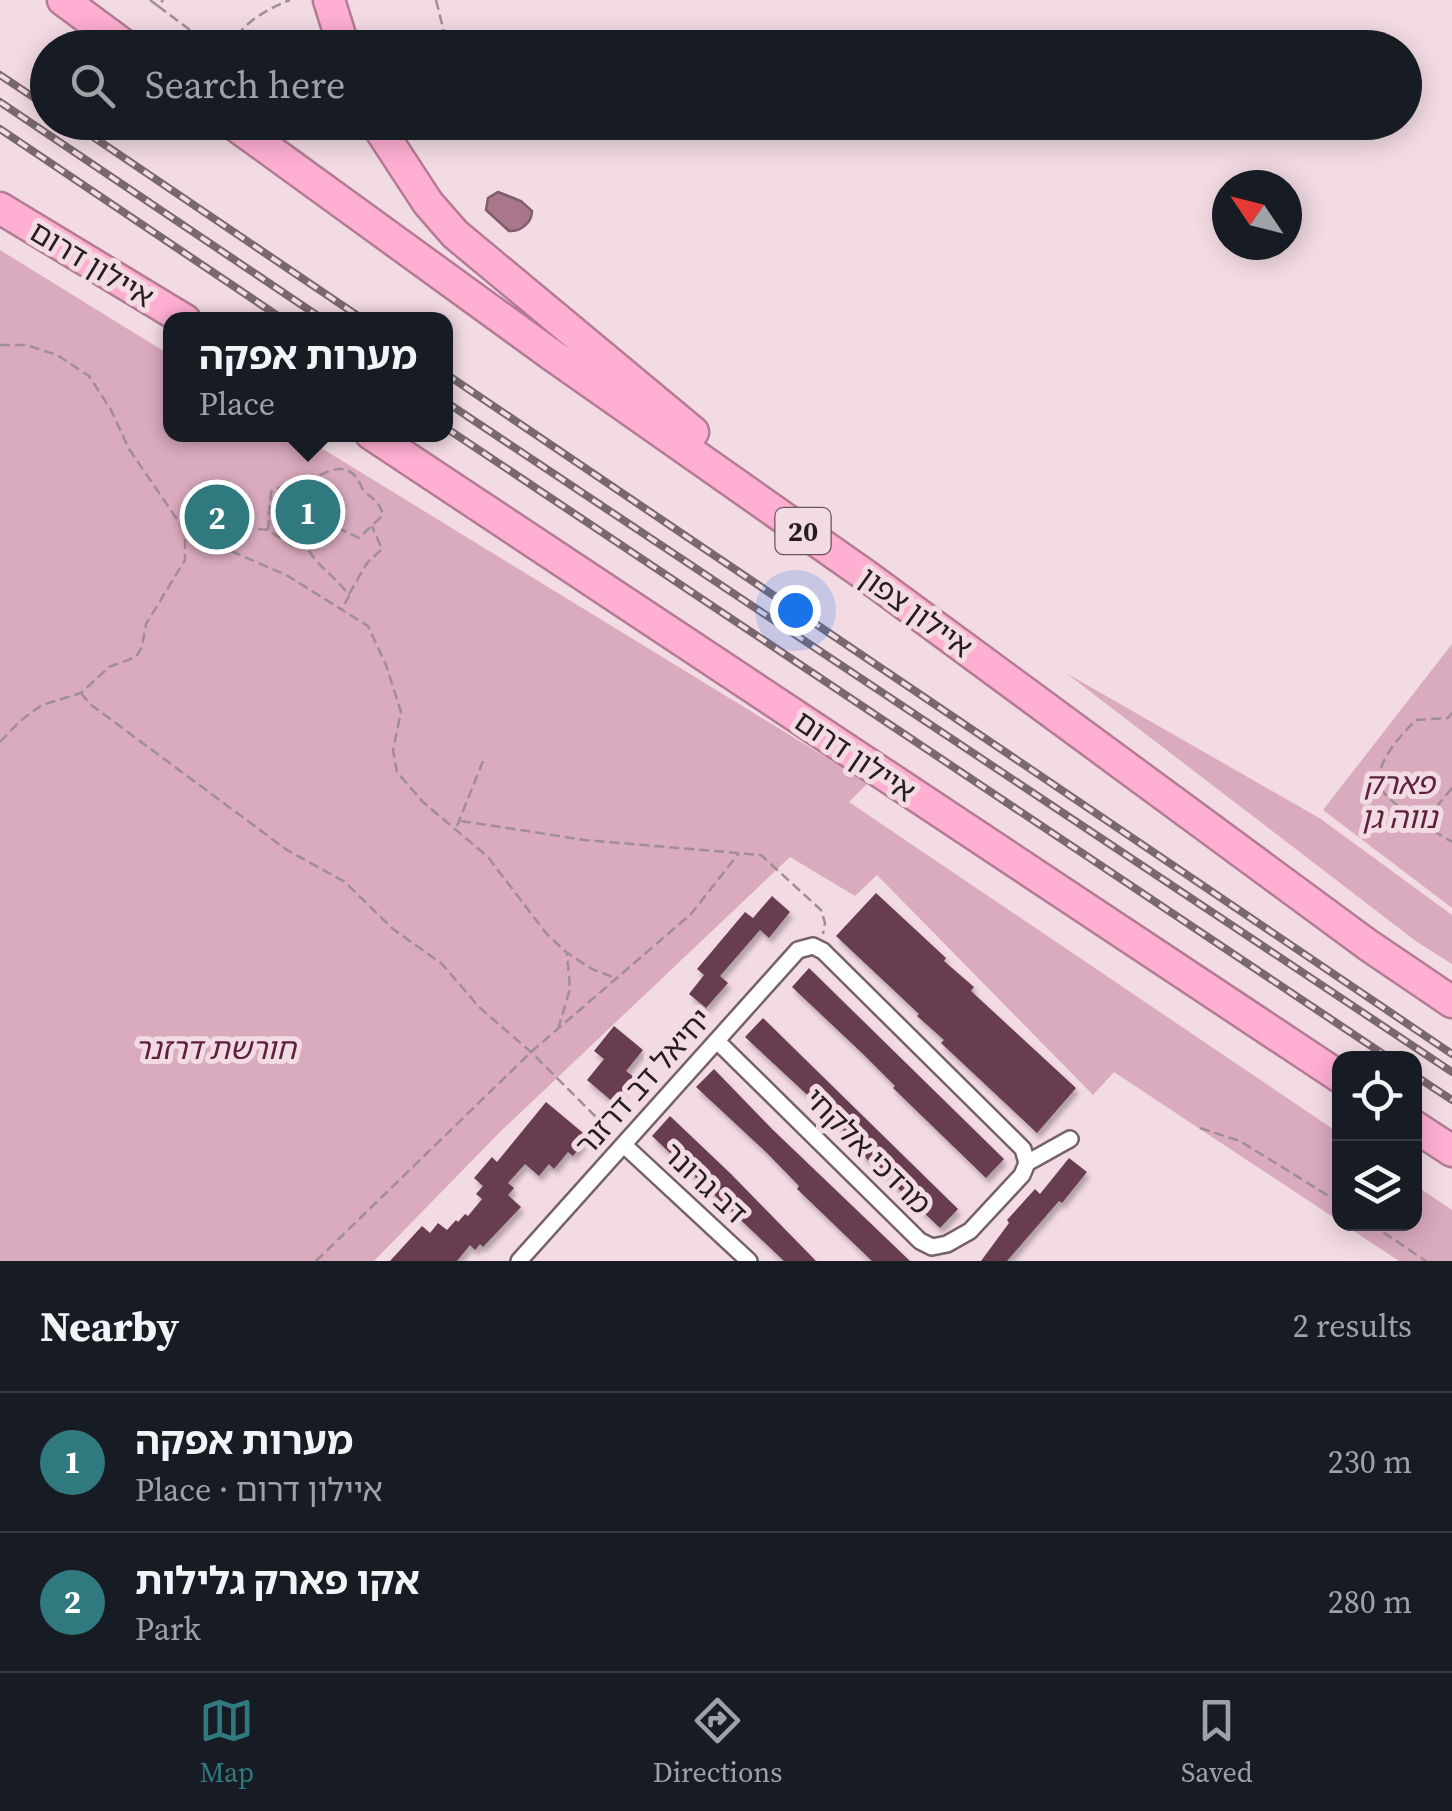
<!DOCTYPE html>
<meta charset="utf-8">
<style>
body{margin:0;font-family:"Source Serif 4","Noto Sans Hebrew",serif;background:#20242c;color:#f1f3f6}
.controls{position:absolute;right:30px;bottom:30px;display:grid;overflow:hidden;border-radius:20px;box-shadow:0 5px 25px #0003}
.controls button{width:90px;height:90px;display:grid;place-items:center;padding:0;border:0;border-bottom:2px solid #363941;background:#171b24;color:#f1f3f6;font:50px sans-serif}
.compass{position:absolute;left:1212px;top:170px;width:90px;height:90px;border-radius:50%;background:#171b24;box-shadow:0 5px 25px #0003;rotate:305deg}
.you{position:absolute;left:795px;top:610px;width:35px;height:35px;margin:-25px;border:8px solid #fff;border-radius:50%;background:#1a73e8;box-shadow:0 0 0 15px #1a73e833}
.badge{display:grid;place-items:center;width:65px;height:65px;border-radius:50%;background:#30797e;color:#fff;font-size:32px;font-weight:700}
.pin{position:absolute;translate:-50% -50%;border:5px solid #fff;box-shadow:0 2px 10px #0006}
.popup{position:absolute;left:163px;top:312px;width:290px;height:130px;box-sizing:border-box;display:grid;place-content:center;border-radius:20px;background:#171b24;filter:drop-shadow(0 2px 8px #0005);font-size:32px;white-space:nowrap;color:#9ea1a6}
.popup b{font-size:38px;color:#f1f3f6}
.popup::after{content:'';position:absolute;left:50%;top:100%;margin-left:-20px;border:20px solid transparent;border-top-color:#171b24}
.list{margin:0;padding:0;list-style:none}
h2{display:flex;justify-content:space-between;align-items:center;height:130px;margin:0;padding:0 40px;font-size:42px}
h2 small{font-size:32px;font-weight:400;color:#9ea1a6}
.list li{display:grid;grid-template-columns:65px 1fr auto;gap:30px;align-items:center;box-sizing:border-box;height:140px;padding:0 40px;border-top:2px solid #363941}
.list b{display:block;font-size:38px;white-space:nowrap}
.list p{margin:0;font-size:32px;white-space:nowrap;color:#9ea1a6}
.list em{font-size:32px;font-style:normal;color:#9ea1a6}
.icon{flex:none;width:55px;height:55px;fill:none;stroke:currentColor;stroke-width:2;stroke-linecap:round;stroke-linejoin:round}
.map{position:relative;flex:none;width:1452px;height:1261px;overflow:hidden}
.search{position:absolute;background:#171b24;box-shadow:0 5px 25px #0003;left:30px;right:30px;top:30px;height:110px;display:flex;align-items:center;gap:25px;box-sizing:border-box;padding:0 35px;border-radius:55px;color:#9ea1a6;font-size:38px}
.sheet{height:410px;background:#171b24}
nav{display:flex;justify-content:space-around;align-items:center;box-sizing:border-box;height:140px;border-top:2px solid #363941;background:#171b24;font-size:28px;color:#9ea1a6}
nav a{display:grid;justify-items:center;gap:5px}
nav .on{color:#30797e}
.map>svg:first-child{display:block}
.green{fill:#daaabe}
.water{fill:#a8778c;stroke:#815c6c;stroke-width:2.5}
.building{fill:#683d51;filter:url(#shadow)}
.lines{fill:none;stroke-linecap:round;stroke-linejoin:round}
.street-casing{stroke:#76616a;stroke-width:20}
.highway-casing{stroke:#b37c94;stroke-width:35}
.path{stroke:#a08e95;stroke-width:2.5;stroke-dasharray:10 5;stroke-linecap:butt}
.street{stroke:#fff;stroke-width:15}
.highway{stroke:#ffafd2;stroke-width:30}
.rail-casing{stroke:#78696f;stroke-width:8}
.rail{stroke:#f3dbe4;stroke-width:4;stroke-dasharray:11;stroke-linecap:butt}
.labels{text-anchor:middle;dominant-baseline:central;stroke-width:10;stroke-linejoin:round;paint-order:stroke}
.shield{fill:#f3dbe4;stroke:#64565c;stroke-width:2.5}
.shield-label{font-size:28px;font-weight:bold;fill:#261d21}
.street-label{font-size:30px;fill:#261d21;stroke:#f3dbe4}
.park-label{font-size:30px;font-style:italic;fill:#5d203f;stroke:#f3dbe4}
</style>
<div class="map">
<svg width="1452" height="1261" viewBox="0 0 1452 1261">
<defs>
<filter id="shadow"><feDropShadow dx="3" dy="5.5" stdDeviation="2.5" flood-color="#0004"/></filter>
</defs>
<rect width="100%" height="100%" fill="#f3dbe4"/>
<path class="green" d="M 0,250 L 170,355 L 170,434 L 300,435 L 868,783 L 849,802 L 1339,1133 L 1339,1221 L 1114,1072 L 1093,1095 L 877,875 L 855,896 L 790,857 L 500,1132 L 374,1261 L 0,1261 Z
M 1452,644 L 1452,908 L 1323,810 Z
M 1066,673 L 1321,819 L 1452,915 L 1452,964 L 1417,942 Z
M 1415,1185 L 1452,1210 L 1452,1261 L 1399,1261 L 1343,1224 L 1414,1224 Z"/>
<path class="water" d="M 498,192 L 521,201 L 532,211 C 532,223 520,232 509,231 L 486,210 L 488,198 Z"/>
<path class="building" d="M 876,893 L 946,958 L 944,961 L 974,987 L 971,991 L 1076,1088 L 1037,1133 L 941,1043 L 944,1040 L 917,1016 L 919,1014 L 836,936 Z
M 772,896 L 790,912 L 769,938 L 760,930 L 720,976 L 728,983 L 706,1008 L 689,994 L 704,975 L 697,969 L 745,912 L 753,918 Z
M 809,968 L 1004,1159 L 986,1178 L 893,1088 L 895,1086 L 862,1053 L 792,987 Z
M 763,1018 L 958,1209 L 940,1228 L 846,1139 L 849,1136 L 816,1103 L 745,1037 Z
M 614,1026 L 643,1050 L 626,1071 L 634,1077 L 613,1102 L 587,1080 L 604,1059 L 594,1051 Z
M 714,1069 L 772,1129 L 910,1261 L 872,1261 L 797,1189 L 799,1186 L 767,1153 L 696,1087 Z
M 546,1102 L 588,1137 L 573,1156 L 568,1152 L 554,1169 L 549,1164 L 539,1176 L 525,1164 L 508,1183 L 514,1188 L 508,1195 L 521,1207 L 483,1247 L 480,1244 L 475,1250 L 470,1245 L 457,1261 L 390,1261 L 422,1226 L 430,1233 L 438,1223 L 447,1230 L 456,1220 L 458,1222 L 465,1214 L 468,1216 L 482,1199 L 476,1194 L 483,1186 L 474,1178 L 492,1157 L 497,1162 Z
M 670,1116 L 731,1174 L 816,1261 L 784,1261 L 652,1136 Z
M 1069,1158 L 1087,1172 L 1062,1203 L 1059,1201 L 1007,1261 L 981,1261 L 1009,1223 L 1007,1220 L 1035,1189 L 1040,1194 Z"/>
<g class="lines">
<g class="street-casing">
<path id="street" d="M 717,1041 L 920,1241 L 932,1247 L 947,1244 L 970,1231 L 1022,1175 L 1027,1163 L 1070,1139
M 624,1145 L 749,1261
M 519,1261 L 798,950 L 813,946 L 823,951 L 1023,1149 L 1027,1163"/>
</g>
<g class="highway-casing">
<path id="highway" d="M 63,0 L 128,48
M 329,0 L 344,48
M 231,122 L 552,355 L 868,577 L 1368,945 L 1452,1002
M 375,122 L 428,203 L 455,234 L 693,432
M 0,208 L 185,320
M 371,434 L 1340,1077
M 1414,1126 L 1452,1151"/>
</g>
<path class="path" d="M 150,0 L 158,6 L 163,0
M 436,0 L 448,48
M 158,6 L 214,48
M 228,48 C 245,22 261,12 290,0
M 435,138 L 461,122
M 0,345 L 26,345 L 57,355 L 89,376 L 111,410 L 129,449 L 185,531 L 288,576 L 368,626 L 386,665 L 401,712 L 393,750 L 397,772 L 423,802 L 488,857 L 546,933 L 566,952 L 592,969 L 615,978
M 268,530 L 271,492 C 282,484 288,488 300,484 C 317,479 341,457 357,478 C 360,482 361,488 365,492 C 375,501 379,501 383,515 L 359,538 L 322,520 L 306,544
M 196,532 L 217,521
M 220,543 L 235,527 L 268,530 L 292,546 L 306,544 C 315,567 334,573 349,596 L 342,609
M 349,594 L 367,563 L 382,549 L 372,526
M 81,693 L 90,704 L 287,850 L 345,882 L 393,929 L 442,964 L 479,1007 L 531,1052 L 612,1133
M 0,742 L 20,721 L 42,705 L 81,693 L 109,667 L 136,657 L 142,647 L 146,624 L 185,560 L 185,532
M 1452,788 L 1422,824 L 1452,842
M 461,821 L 585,840 L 761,855 L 821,910 L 825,923 L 823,934
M 1422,824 C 1411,815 1395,805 1385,794 C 1366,771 1400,736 1416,720 L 1448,718 L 1452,713
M 457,826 L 485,756
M 558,1029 L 570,989 L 567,954
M 1200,1128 L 1240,1141 L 1340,1203
M 1371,1224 L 1426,1261
M 316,1261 L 531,1052 L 691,914 L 739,853"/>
<use href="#street" class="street"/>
<use href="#highway" class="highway"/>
<g class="rail-casing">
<path id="rail" d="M 0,75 L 48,107
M 0,102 L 324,320
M 71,122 L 364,320
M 0,129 L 284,320
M 446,374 L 1452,1054
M 446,402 L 1452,1072
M 446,428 L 1389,1058
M 1414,1075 L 1452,1100"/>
</g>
<use href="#rail" class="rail"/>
</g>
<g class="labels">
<rect class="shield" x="775.5" y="508" width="55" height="46" rx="8"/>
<g class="shield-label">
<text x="803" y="531">20</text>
</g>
<g class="street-label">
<text transform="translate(92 264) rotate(31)">איילון דרום</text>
<text transform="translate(916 612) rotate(36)">איילון צפון</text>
<text transform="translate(855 756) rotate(34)">איילון דרום</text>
<text transform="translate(643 1082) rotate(-48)">יחיאל דב דרזנר</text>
<text transform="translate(868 1151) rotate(45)">מרדכי אלקחי</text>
<text transform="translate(705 1183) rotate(43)">דב גרונר</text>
</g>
<g class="park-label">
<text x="1399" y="783">פארק<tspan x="1399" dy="34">נווה גן</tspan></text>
<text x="215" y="1048">חורשת דרזנר</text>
</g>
</g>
</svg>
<div class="controls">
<button><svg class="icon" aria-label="locate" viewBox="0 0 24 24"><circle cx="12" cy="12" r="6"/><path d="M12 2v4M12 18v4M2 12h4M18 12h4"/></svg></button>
<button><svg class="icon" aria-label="layers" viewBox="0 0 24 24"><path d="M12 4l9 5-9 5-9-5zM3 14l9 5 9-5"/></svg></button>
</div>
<svg class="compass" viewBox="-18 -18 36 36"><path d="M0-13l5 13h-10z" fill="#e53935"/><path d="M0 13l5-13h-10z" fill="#9ea1a6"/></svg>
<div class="you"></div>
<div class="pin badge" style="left:308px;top:512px">1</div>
<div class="popup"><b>מערות אפקה</b>Place</div>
<div class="pin badge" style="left:217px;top:517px">2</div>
<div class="search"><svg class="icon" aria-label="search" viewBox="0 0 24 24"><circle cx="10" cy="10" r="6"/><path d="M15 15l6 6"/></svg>Search here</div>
</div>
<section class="sheet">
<h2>Nearby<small>2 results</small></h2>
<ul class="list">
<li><span class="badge">1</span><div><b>מערות אפקה</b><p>Place · איילון דרום</p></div><em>230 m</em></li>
<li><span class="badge">2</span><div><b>אקו פארק גלילות</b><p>Park</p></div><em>280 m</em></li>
</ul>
</section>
<nav>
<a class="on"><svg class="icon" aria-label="map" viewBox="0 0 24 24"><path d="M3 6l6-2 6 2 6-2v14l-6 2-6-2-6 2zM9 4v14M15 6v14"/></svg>Map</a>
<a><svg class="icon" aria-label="directions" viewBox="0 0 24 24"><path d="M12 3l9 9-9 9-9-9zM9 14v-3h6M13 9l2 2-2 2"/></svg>Directions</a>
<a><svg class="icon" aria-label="saved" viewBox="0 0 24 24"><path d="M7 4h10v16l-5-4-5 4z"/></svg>Saved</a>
</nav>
